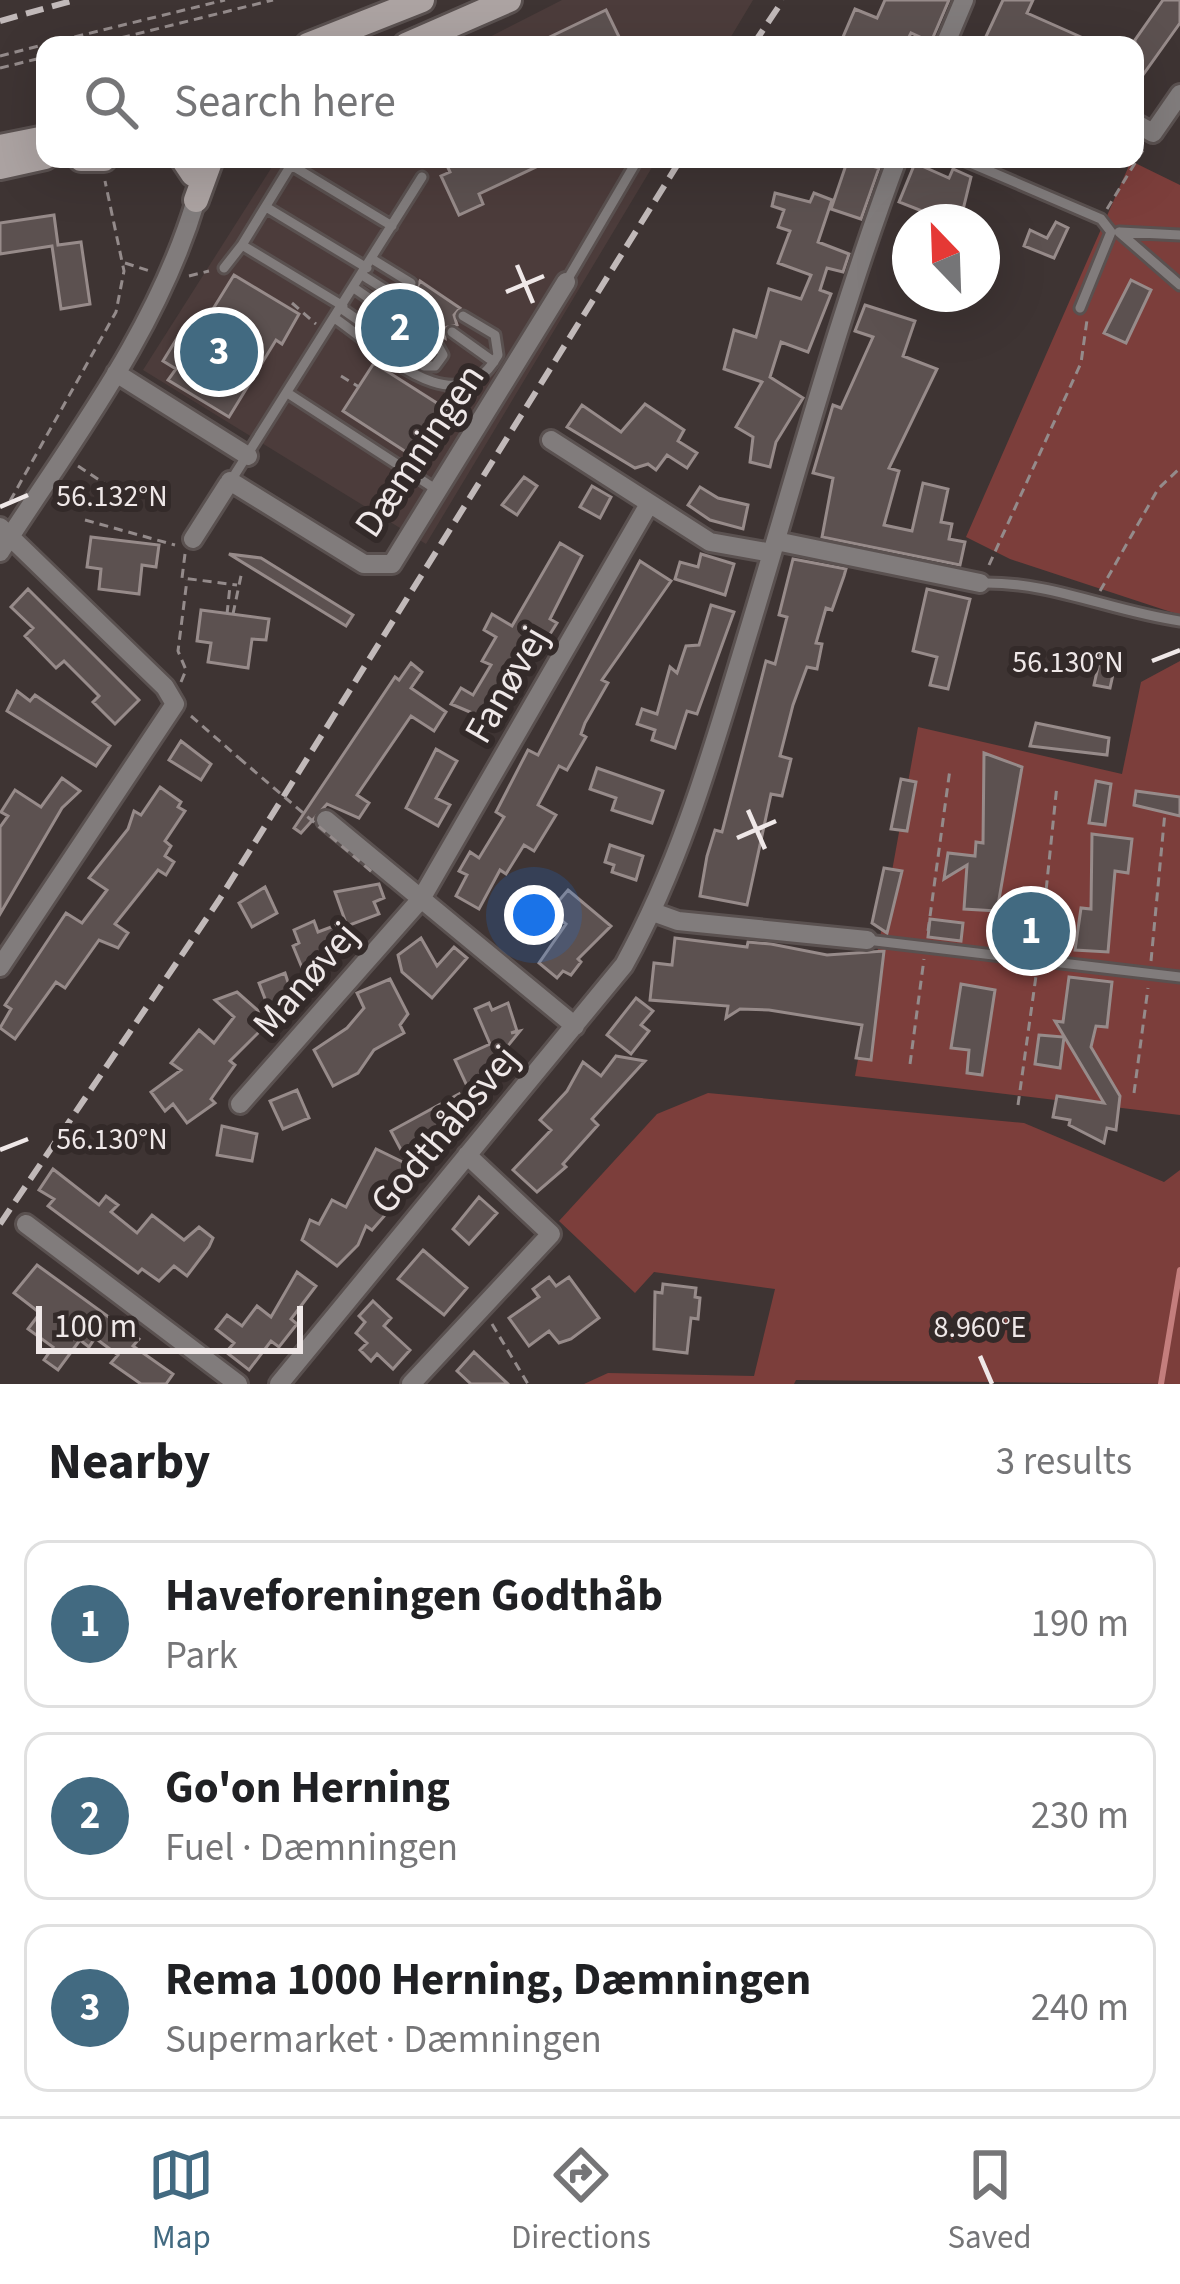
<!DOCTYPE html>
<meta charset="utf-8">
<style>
body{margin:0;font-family:"Source Sans 3",sans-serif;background:#f2f2f2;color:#202124}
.compass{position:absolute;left:892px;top:204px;width:108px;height:108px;border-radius:50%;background:#fff;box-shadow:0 12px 48px #0002;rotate:337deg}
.scale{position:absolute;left:36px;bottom:30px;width:267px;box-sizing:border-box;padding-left:12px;border:6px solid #efe8e8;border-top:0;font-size:33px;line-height:42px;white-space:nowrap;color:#efe8e8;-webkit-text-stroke:9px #332a29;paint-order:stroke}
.you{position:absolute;left:534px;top:915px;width:42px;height:42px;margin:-30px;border:9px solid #fff;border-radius:50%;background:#1a73e8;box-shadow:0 0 0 18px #1a73e833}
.badge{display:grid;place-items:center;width:78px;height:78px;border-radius:50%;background:#426a81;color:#fff;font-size:39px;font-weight:700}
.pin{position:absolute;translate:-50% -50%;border:6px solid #fff;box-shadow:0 3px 12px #0006}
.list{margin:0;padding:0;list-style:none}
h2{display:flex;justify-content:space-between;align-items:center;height:156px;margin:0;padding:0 48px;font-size:51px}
h2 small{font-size:39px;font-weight:400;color:#757577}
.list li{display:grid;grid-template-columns:78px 1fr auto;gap:36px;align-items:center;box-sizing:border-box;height:168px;margin:0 24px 24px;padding:0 24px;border:3px solid #e0e0e0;border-radius:24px}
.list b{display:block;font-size:45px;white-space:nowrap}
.list p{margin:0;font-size:39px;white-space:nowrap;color:#757577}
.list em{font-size:39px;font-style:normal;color:#757577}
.icon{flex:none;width:66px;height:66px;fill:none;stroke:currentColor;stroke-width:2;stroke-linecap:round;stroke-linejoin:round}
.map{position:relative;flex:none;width:1180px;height:1384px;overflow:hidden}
.search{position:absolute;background:#fff;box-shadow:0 12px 48px #0002;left:36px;right:36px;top:36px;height:132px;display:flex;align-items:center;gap:30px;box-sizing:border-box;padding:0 42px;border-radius:24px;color:#757577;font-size:45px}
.sheet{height:732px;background:#fff}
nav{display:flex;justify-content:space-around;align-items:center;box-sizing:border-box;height:168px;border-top:3px solid #e0e0e0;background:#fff;font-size:33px;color:#757577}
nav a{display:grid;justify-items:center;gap:6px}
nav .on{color:#426a81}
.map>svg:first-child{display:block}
.built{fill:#4c3c3b}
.green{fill:#7c3e3b}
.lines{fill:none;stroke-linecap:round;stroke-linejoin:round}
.stream{stroke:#c47e7d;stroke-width:6}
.building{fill:#5c5150;stroke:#978b8a;stroke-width:3}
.service-casing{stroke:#5a5150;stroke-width:15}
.minor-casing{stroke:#5a5150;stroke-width:24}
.secondary-casing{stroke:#5a5150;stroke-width:30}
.path{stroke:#948b8b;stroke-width:3;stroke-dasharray:9 6;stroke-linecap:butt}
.service{stroke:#817c7c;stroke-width:9}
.minor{stroke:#817c7c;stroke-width:18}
.secondary{stroke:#aca3a2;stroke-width:24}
.rail{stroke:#c1b9b9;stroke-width:6;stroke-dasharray:18 9;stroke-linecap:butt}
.path-bridge{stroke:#948b8b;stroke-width:3;stroke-dasharray:9 6;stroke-linecap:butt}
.ticks{fill:none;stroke:#efe8e8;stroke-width:4.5}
.labels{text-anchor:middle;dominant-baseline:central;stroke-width:12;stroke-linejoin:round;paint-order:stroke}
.street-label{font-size:39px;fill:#efe8e8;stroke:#332a29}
.ticks-label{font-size:30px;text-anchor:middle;fill:#efe8e8;stroke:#332a29;stroke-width:12;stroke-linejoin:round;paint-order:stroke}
</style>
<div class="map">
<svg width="1180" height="1384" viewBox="0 0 1180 1384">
<rect width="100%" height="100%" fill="#3e3433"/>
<path class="built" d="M 562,0 L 753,0 L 726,45 L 474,45 Z
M 277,159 L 657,159 L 426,544 L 143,370 Z"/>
<path class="green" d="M 1131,161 L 1180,185 L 1180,615 L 1010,559 L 966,537 Z
M 1180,661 L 1180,1115 L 855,1076 L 918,727 L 1122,774 L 1141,682 Z
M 708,1093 L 1024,1123 L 1164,1182 L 1180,1170 L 1180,1384 L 796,1380 L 794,1384 L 584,1384 L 608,1373 L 754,1376 L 775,1289 L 654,1272 L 635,1293 L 559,1221 L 657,1114 Z"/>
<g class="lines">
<path class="stream" d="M 1161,1384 L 1180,1270"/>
</g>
<path class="building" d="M 885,0 L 949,0 L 931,42 L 911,33 L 905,45 L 862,45 L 843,37 L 855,9 L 877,18 Z
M 1003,0 L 1033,0 L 1027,13 L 1099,45 L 982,45 Z
M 1163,0 L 1180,0 L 1180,23 L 1135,86 L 1135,40 Z
M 606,10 L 623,45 L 533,45 Z
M 444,159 L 553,159 L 479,194 L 483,204 L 459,215 L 441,176 L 450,172 Z
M 848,159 L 879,168 L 861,219 L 831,209 Z
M 915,163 L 949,178 L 953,169 L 971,177 L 960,222 L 924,222 L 927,213 L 899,202 Z
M 775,193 L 810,202 L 814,193 L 832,200 L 818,242 L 849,254 L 843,272 L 827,268 L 820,290 L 831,294 L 808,352 L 781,342 L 770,377 L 803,398 L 776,442 L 770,467 L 750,462 L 753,437 L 736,427 L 762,382 L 724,369 L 734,330 L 756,337 L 769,289 L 801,299 L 811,275 L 778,263 L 790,231 L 778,227 L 784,210 L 772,206 Z
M 54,215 L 58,245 L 81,242 L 90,304 L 61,309 L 52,246 L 0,254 L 0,223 Z
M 1056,222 L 1068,228 L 1054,258 L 1024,246 L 1030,230 L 1047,238 Z
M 234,275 L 299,314 L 282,344 L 276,340 L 229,417 L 168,380 L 176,369 L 163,361 L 179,335 L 192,343 Z
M 1131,280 L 1151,290 L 1126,343 L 1104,333 Z
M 420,281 L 460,308 L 454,315 L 457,325 L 444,328 L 445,338 L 399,308 L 408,303 L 406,290 L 416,290 Z
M 865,305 L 915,321 L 903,356 L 937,369 L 889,468 L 899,471 L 884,525 L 912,531 L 923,483 L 948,489 L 941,522 L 952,524 L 949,539 L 965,542 L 960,565 L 822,537 L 833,478 L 813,473 L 833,405 L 841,408 L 873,337 L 855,331 Z
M 374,363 L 451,412 L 420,461 L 343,411 Z
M 645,404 L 684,430 L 678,441 L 697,453 L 687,468 L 667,455 L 656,470 L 648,464 L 635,468 L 567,427 L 582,405 L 621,432 Z
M 524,477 L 537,486 L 517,515 L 502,505 Z
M 592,486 L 611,497 L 600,518 L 580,507 Z
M 700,487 L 718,498 L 748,505 L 743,529 L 710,520 L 688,505 Z
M 91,537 L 159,545 L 156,567 L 142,565 L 139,594 L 99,589 L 101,569 L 87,567 Z
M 560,543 L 582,556 L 550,619 L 557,623 L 545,642 L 536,636 L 484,718 L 451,704 L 461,688 L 473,695 L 491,665 L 482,661 L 496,637 L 484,630 L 492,614 L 512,626 Z
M 229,554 L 261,558 L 353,615 L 346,626 Z
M 701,554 L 734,564 L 725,595 L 675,579 L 680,562 L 698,567 Z
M 793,559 L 846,569 L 844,576 L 832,610 L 826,608 L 816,643 L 822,644 L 817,669 L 807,667 L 793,705 L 780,756 L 791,759 L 782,796 L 771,794 L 747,905 L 700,896 L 707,856 L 715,830 L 722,832 L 766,661 L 775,664 L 787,617 L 779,615 Z
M 640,561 L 671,581 L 602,680 L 608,683 L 585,723 L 581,734 L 586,737 L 567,770 L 559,766 L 538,805 L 556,815 L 534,851 L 524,845 L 506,874 L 500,870 L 479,909 L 456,896 L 467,875 L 459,871 L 470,852 L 479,858 L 504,817 L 496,812 L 528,750 L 538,755 Z
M 28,589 L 139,700 L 115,724 L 93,702 L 99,696 L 64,661 L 56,668 L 25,636 L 33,628 L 11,607 Z
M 927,589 L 970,599 L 948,689 L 930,685 L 937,657 L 913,651 Z
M 711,605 L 734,612 L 697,714 L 687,711 L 675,748 L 652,740 L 655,730 L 637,724 L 642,709 L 657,714 L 670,667 L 677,673 L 686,646 L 699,645 Z
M 201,610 L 269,619 L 266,640 L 252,639 L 248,668 L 208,662 L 211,643 L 197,641 Z
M 1101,653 L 1117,656 L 1110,688 L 1094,685 Z
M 411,663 L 422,672 L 411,688 L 446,712 L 434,731 L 411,716 L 357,795 L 369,803 L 359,818 L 327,804 L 301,833 L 294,828 L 395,677 L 399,680 Z
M 17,691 L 30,701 L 35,695 L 110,746 L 96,766 L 7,711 Z
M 1036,723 L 1109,738 L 1107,755 L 1030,746 Z
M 181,741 L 211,764 L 201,780 L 169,760 Z
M 436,749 L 457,761 L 436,798 L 450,805 L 438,826 L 406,808 Z
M 984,753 L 1022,767 L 997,911 L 964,909 L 967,865 L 944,879 L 948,853 L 975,856 L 976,842 L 983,843 Z
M 597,768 L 663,791 L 652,823 L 612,810 L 616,798 L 590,789 Z
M 62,778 L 80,791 L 62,808 L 0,914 L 0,827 L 8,816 L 1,812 L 15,790 L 41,807 Z
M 901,779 L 916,782 L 907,831 L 891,829 Z
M 1096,781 L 1111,784 L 1105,825 L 1089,823 Z
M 160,787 L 181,802 L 178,807 L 185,811 L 165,841 L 171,846 L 165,856 L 174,862 L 166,875 L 158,870 L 115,924 L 128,933 L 118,948 L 99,940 L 65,988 L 56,982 L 15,1039 L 0,1028 L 11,1009 L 5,1005 L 66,913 L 82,923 L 107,890 L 89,878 L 128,829 L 134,811 L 141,815 Z
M 1136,791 L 1180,797 L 1180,816 L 1134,805 Z
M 1092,834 L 1132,839 L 1128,873 L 1115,871 L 1108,952 L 1075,950 L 1081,908 L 1091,909 Z
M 610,845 L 643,856 L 636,880 L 612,872 L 614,865 L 605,862 Z
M 884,868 L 902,871 L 887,933 L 872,923 Z
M 379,884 L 384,898 L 374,902 L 379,914 L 347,926 L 335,892 Z
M 265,887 L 277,913 L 252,927 L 239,903 Z
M 568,890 L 611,926 L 578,959 L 581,962 L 571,975 L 563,971 L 557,978 L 539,963 L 566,924 L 550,911 Z
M 930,919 L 963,923 L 961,941 L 928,937 Z
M 314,921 L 318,932 L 334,926 L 344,950 L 335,954 L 338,961 L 305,975 L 293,946 L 299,943 L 294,930 Z
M 421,938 L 437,966 L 454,947 L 467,958 L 432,998 L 402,972 L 398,955 Z
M 675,938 L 747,947 L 748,942 L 771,944 L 827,955 L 884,951 L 871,1060 L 856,1058 L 862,1025 L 769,1010 L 740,1009 L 726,1018 L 728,1006 L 650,1000 L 654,963 L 672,965 Z
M 285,973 L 296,1007 L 272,1017 L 259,983 Z
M 1069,977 L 1112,982 L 1107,1027 L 1096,1026 L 1091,1047 L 1120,1096 L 1116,1130 L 1107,1128 L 1104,1143 L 1069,1125 L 1070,1120 L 1053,1117 L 1057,1096 L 1104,1103 L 1055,1021 L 1063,1022 Z
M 390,979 L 408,1014 L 400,1025 L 404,1033 L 374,1050 L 358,1073 L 333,1086 L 314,1050 L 347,1028 L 364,1008 L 357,993 Z
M 961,984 L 995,990 L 982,1075 L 967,1073 L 969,1050 L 951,1048 Z
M 237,992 L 270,1021 L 230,1061 L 235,1065 L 211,1099 L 215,1103 L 187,1123 L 173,1104 L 165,1111 L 151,1092 L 181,1070 L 171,1063 L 199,1030 L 214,1043 L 234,1017 L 215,1000 Z
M 636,998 L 653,1011 L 641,1025 L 649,1031 L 631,1054 L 607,1035 Z
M 489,1003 L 492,1010 L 508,1003 L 517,1031 L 511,1033 L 520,1031 L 489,1069 L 492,1075 L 467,1086 L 455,1060 L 490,1044 L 475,1009 Z
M 1039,1035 L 1064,1037 L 1060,1068 L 1035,1064 Z
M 616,1056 L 645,1061 L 592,1119 L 598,1125 L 563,1164 L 566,1167 L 537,1192 L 513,1170 L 551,1130 L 540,1120 L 567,1091 L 583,1062 L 601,1076 Z
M 297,1090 L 309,1118 L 283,1129 L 270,1101 Z
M 459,1094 L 467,1122 L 437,1137 L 442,1147 L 432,1152 L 435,1159 L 411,1170 L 393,1206 L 372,1230 L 366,1226 L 358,1245 L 337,1266 L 302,1240 L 310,1220 L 319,1224 L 332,1200 L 346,1207 L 376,1149 L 409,1165 L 391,1131 Z
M 222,1126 L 257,1134 L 252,1161 L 217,1155 Z
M 53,1169 L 99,1205 L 106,1196 L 118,1205 L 111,1212 L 137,1233 L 152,1215 L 184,1240 L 199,1227 L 213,1238 L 209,1247 L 187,1276 L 174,1266 L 159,1281 L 142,1269 L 138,1273 L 48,1206 L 54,1199 L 39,1190 Z
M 479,1197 L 497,1213 L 469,1244 L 453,1229 Z
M 423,1250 L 467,1288 L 444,1315 L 398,1279 Z
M 37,1265 L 139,1339 L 133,1346 L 173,1374 L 166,1384 L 141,1384 L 111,1363 L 118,1355 L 95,1338 L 89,1347 L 80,1340 L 58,1370 L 44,1360 L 53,1347 L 28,1329 L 40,1313 L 14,1293 Z
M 297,1272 L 316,1286 L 291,1319 L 297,1324 L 279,1347 L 271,1341 L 249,1370 L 226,1352 L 234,1343 L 216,1329 L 227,1315 L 242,1326 L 257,1306 L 271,1317 Z
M 549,1277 L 556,1286 L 569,1277 L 599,1318 L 571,1339 L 559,1343 L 549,1331 L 529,1346 L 509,1318 L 539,1297 L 533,1289 Z
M 663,1284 L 696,1288 L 695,1297 L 700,1298 L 698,1319 L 691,1318 L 687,1353 L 654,1349 L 655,1292 L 662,1293 Z
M 373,1301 L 391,1318 L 384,1326 L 410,1350 L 393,1369 L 377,1354 L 371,1361 L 360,1350 L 367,1343 L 356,1333 L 365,1322 L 359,1316 Z
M 474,1352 L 508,1384 L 471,1384 L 457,1371 Z"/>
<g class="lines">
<g class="service-casing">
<path id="service" d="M 961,159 L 1101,219 L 1111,232 L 1080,308
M 266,207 L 367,268
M 1119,232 L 1180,285
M 1120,232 L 1180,235
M 372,259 L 411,283
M 224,268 L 242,245
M 362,275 L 400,299
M 566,282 L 638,159
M 343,306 L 242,245 L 291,165 L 392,226
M 342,309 L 424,366 L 435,366 L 443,355 L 438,346 L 354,288
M 336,319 C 381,350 457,428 498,355 L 495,335 L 463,316
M 452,332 L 494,362
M 289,394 L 440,492
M 232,479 L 422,177
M 980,583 C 1050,581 1110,611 1180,621
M 867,940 L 1180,977"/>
</g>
<g class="minor-casing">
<path id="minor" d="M 945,45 L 964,0
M 1135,123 L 1153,133 L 1180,94
M 116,373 L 248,456
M 551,440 L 710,542 L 772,553
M 230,481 L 364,564 L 392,564 L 566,282
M 0,527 L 165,687 L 175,704 L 0,967
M 193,539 L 228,484
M 776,541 L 980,583
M 0,552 C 73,439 157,331 196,200
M 326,820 L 575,1026
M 653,912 L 678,921 L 867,940
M 240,1104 L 421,899 L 649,504
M 26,1224 L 238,1384
M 279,1384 L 624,965 C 681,862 712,752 746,640 C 795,479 838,317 897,159
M 411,1384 L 551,1234 L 467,1155"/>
</g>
<g class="secondary-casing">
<path id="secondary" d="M 308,45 L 422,0
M 406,45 L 509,0
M 0,147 L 45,138
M 81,159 L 104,159
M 183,159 L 193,174
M 0,167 L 45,157
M 196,200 L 211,159"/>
</g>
<path class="path" d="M 68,45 L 66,39 L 225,0
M 92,45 L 273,0
M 0,56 L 62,40
M 0,68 L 45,57
M 1107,209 L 1143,150
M 125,263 L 150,271
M 189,276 L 209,271
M 292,303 L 316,324
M 341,376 L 359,387
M 78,466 L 107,485
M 10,501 L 116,312 L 124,271 L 105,181
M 85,520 L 175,545
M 185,554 L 182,578 L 237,585
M 989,565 L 1081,363 L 1087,320
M 1100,591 L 1158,489 L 1180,468
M 227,614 L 230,586
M 233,614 L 242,571
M 181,682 L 186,670 L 178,651 L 187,580
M 191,716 L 239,758
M 928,931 L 950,769
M 1040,949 L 1057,785
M 1151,961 L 1165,812
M 910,1064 L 924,959
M 1134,1093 L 1148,988
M 1018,1105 L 1036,976
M 492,1324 L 528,1384"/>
<use href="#service" class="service"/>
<use href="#minor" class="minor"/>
<use href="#secondary" class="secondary"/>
<path class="rail" d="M 0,21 L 75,0
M 753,45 L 783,0
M 0,1224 L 219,900 L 681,159"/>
<path class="path-bridge" d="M 239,758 L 372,872"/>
</g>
<path class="ticks" d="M 517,265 L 533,303M 506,292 L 544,276M 0,507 L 28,495M 1152,661 L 1180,650M 748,810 L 765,849M 737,838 L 776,821M 0,1150 L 28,1139M 980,1356 L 992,1384"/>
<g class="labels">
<g class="street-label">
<text transform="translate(420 451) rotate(-56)">Dæmningen</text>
<text transform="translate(507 685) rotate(-60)">Fanøvej</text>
<text transform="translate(306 980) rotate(-49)">Manøvej</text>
<text transform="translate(445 1130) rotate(-50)">Godthåbsvej</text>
</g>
</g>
<g class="ticks-label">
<text x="112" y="506">56.132°N</text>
<text x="1068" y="672">56.130°N</text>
<text x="112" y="1149">56.130°N</text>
<text x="980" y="1337">8.960°E</text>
</g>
</svg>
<svg class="compass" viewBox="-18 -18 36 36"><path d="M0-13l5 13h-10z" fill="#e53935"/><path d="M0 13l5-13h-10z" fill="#757577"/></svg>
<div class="scale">100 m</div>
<div class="you"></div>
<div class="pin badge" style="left:1031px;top:931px">1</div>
<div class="pin badge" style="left:400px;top:328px">2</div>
<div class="pin badge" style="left:219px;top:352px">3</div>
<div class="search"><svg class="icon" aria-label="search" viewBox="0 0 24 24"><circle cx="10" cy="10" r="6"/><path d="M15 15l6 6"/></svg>Search here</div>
</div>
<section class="sheet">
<h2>Nearby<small>3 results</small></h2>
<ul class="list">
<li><span class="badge">1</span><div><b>Haveforeningen Godthåb</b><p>Park</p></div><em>190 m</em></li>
<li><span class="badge">2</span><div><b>Go'on Herning</b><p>Fuel · Dæmningen</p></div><em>230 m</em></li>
<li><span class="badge">3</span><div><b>Rema 1000 Herning, Dæmningen</b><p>Supermarket · Dæmningen</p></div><em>240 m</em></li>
</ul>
</section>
<nav>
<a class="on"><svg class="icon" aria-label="map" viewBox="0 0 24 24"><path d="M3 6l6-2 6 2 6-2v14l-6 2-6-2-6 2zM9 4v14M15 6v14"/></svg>Map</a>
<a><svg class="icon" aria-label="directions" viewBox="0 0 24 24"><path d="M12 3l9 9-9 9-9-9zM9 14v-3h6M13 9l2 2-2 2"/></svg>Directions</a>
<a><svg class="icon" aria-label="saved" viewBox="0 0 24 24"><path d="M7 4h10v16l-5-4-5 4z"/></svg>Saved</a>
</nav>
